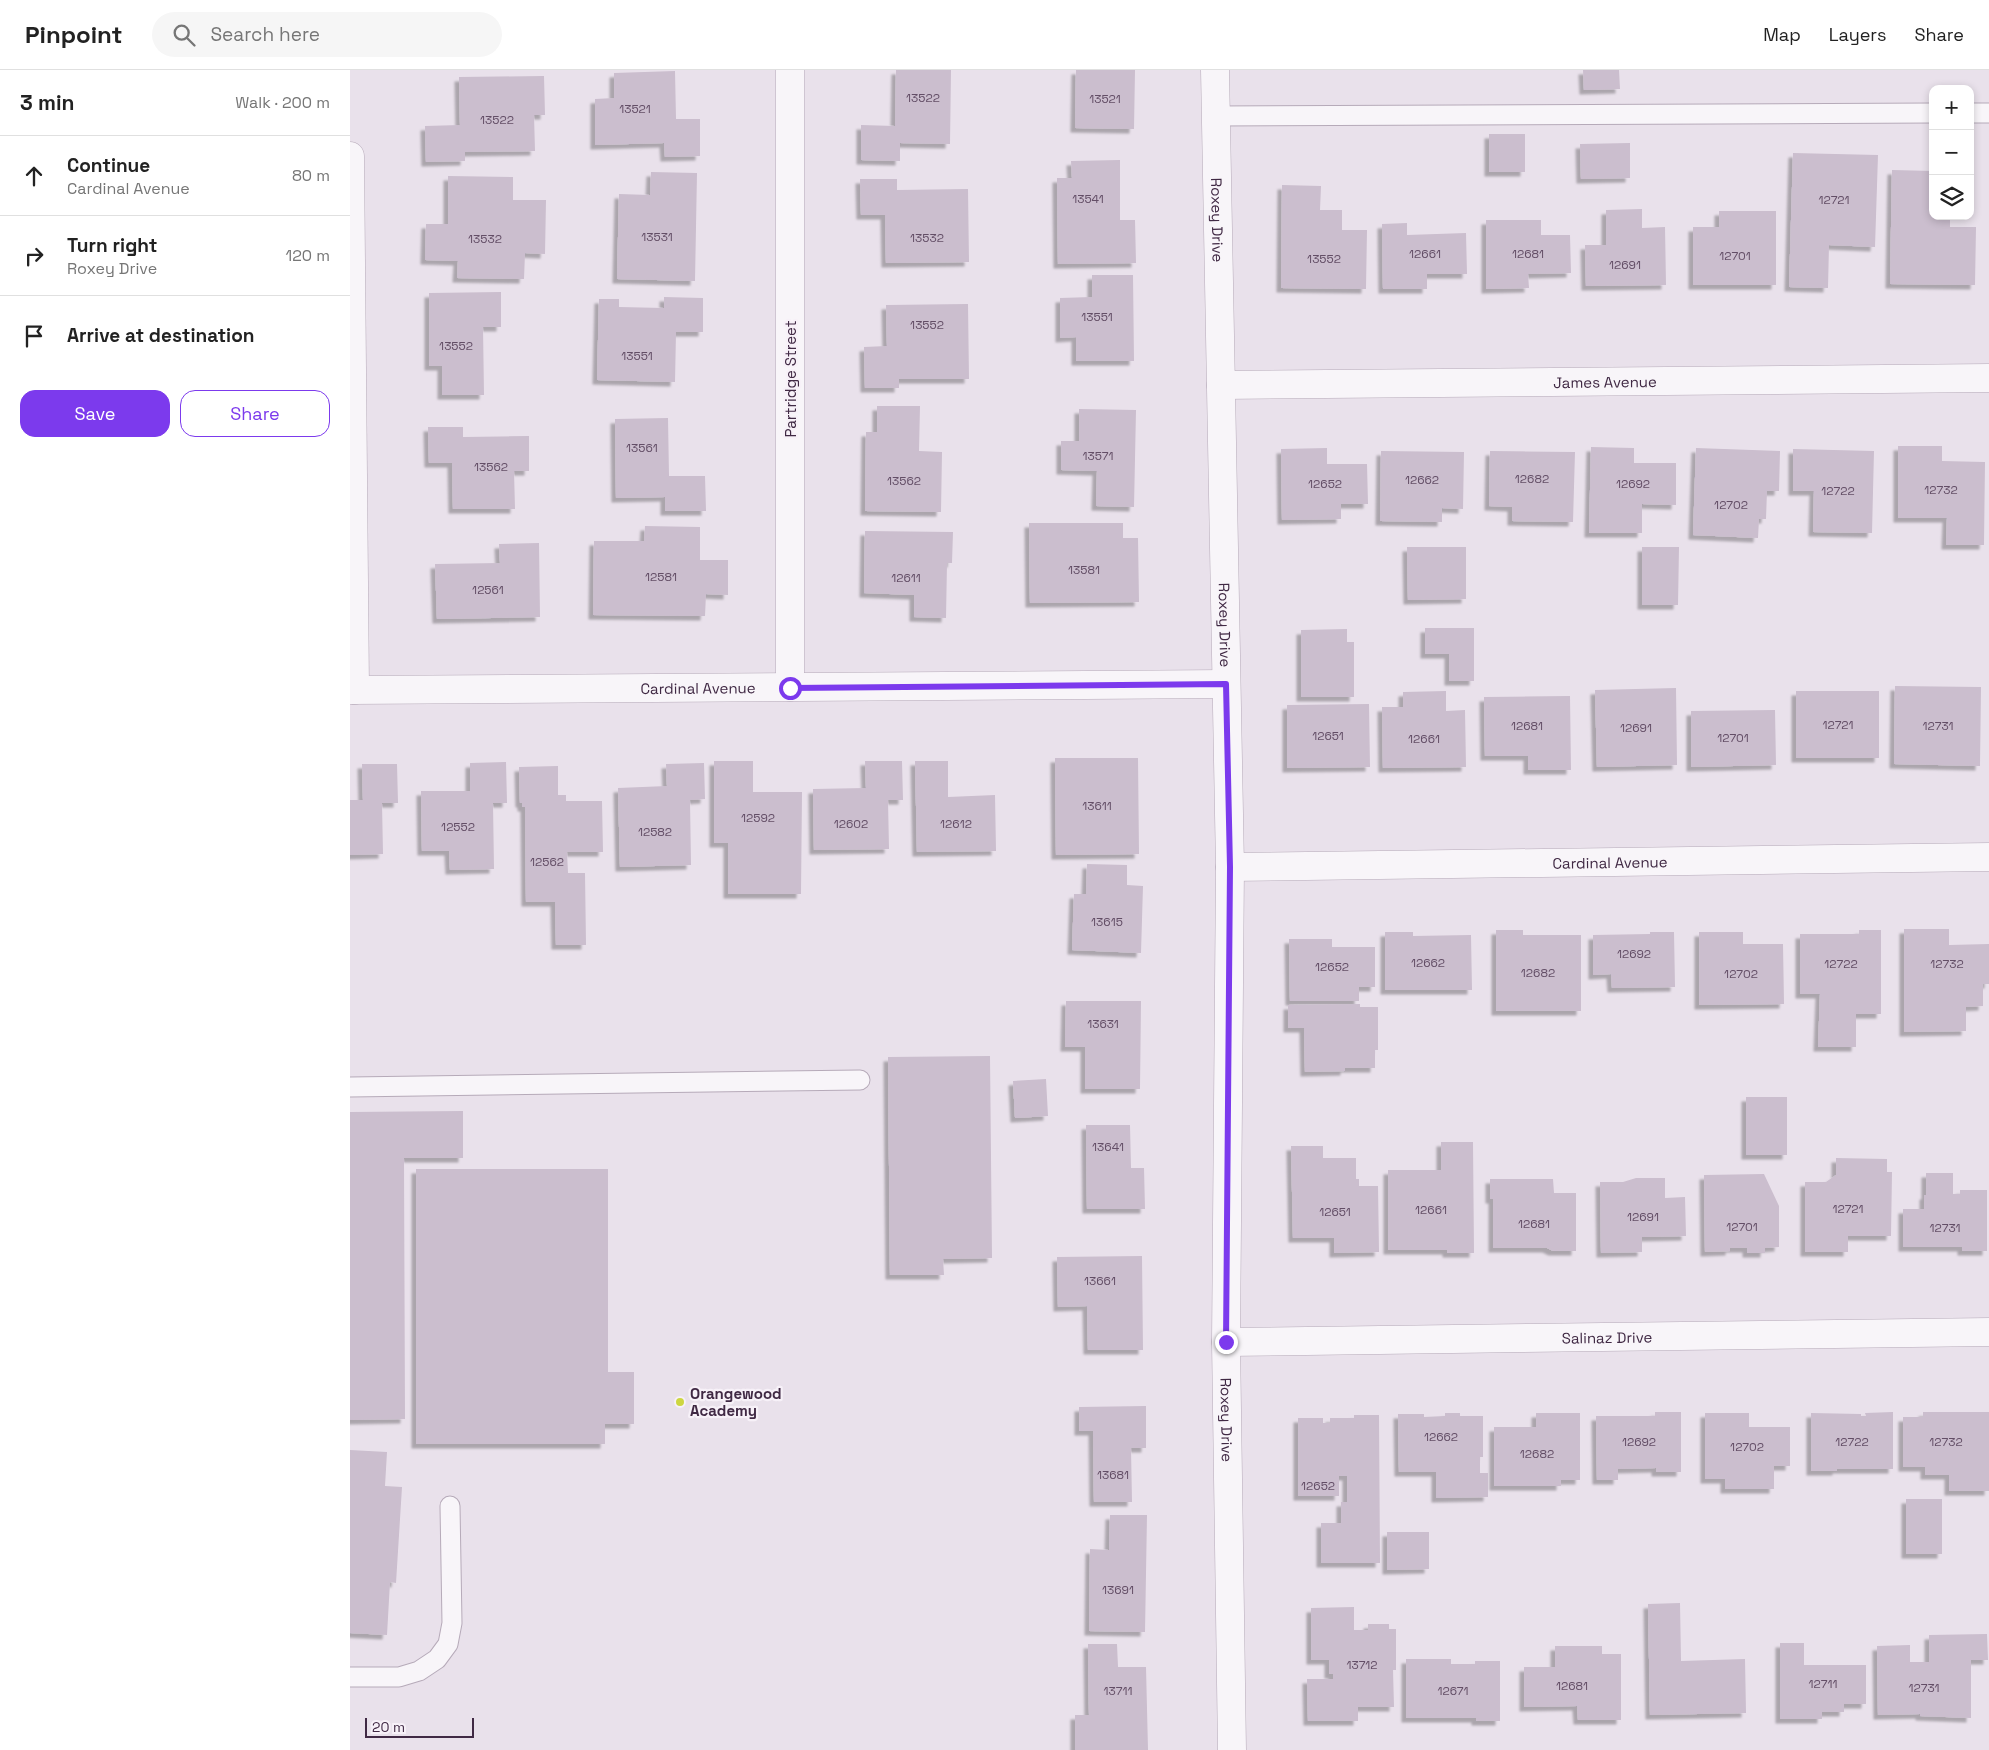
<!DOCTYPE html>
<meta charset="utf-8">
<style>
body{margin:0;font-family:"Space Grotesk",sans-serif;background:#f6f6f6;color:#222}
.controls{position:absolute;right:15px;top:15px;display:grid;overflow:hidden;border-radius:10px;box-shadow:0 2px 8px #0003}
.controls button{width:45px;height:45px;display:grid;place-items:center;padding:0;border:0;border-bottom:1px solid #e0e0e0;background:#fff;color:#222;font:25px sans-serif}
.scale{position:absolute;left:15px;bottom:12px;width:109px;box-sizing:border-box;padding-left:5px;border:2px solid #402944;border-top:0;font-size:14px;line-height:18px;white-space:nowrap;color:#402944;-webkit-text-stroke:4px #f7f1f8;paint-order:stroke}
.stop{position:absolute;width:15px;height:15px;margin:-11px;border:4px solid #7c3aed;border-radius:50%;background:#fff}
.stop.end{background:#7c3aed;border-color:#fff;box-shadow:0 1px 5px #0008}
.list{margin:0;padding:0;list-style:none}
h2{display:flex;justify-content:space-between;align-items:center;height:65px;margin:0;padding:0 20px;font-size:21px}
h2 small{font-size:16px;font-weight:400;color:#767676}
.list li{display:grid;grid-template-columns:32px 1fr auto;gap:15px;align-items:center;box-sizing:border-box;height:80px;padding:0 20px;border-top:1px solid #e0e0e0}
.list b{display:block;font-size:19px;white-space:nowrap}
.list p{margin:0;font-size:16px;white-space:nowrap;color:#767676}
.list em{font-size:16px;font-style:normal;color:#767676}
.actions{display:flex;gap:10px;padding:15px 20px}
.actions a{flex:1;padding:11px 0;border:1px solid #7c3aed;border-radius:15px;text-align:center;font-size:18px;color:#7c3aed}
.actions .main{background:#7c3aed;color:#fff}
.icon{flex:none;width:28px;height:28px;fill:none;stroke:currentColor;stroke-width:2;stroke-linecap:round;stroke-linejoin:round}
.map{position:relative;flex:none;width:1639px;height:1680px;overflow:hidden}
header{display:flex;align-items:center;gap:30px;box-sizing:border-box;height:70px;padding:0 25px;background:#fff;border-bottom:1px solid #e0e0e0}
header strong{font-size:24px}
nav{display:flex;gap:28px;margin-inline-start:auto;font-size:18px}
.search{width:350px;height:45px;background:#f6f6f6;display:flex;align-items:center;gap:12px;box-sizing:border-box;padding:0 18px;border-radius:28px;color:#767676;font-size:19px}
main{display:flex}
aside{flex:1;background:#fff}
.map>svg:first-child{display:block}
.building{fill:#cbbece;filter:url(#shadow)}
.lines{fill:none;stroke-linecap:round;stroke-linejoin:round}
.service-casing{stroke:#b6aab9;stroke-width:21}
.minor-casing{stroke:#b6aab9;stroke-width:29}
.tertiary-casing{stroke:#b6aab9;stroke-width:29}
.service{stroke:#f8f5f9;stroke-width:19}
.minor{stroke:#f8f5f9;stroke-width:28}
.tertiary{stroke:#f8f5f9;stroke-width:28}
.route{stroke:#7c3aed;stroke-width:6}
.poi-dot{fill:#cdd640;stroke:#f7f1f8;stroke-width:2}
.labels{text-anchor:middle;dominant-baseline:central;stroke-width:4.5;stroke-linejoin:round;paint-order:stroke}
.number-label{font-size:12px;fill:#634e66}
.street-label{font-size:15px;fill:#402944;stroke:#f7f1f8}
.poi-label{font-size:15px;font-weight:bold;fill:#402944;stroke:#f7f1f8;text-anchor:start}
</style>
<header>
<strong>Pinpoint</strong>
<div class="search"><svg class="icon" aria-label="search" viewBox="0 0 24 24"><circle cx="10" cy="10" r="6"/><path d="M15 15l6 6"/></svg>Search here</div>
<nav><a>Map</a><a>Layers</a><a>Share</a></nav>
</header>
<main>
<aside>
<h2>3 min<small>Walk · 200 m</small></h2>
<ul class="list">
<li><svg class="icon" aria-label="ahead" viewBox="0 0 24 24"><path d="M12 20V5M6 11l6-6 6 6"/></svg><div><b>Continue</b><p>Cardinal Avenue</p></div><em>80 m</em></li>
<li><svg class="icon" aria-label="right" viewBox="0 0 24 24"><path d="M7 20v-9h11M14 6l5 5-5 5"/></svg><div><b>Turn right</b><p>Roxey Drive</p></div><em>120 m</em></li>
<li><svg class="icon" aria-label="arrive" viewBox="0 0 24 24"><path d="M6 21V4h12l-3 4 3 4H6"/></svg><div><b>Arrive at destination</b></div></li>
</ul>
<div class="actions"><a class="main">Save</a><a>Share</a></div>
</aside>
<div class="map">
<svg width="1639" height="1680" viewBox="0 0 1639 1680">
<defs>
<filter id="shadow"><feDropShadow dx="-4.5" dy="4.5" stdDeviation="1" flood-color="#0004"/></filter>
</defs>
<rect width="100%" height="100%" fill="#e9e1eb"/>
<path class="building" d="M 546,0 L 601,0 L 600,74 L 550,73 L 550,91 L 511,90 L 511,55 L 545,56 Z
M 726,0 L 785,0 L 784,59 L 725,58 Z
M 1233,0 L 1269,0 L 1270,19 L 1234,20 Z
M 325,1 L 326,49 L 350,49 L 350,86 L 315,87 L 314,73 L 245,75 L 245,29 L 264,28 L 264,3 Z
M 194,6 L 195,45 L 184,45 L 185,81 L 115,82 L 115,91 L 76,92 L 75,56 L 110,55 L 109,7 Z
M 1139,64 L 1175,64 L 1175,102 L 1139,102 Z
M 1280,73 L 1280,108 L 1231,109 L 1230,74 Z
M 1443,83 L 1528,85 L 1525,177 L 1479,175 L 1478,218 L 1439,217 Z
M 770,90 L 770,150 L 785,150 L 786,193 L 708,194 L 707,108 L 722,108 L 721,91 Z
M 1542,100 L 1583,101 L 1583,146 L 1600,146 L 1600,157 L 1626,157 L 1625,215 L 1540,214 Z
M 301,102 L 347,103 L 345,211 L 267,209 L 269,124 L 300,125 Z
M 98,106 L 163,107 L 163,130 L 196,130 L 195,184 L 175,183 L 174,209 L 107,208 L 108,191 L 75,190 L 76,154 L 98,154 Z
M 510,109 L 547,109 L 547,120 L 618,119 L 619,192 L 536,193 L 535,145 L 511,145 Z
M 932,115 L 971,116 L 970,140 L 992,140 L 992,160 L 1017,160 L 1016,219 L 931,218 Z
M 1292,139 L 1292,158 L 1315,157 L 1316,215 L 1236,216 L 1235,175 L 1256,175 L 1256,140 Z
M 1369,141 L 1426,141 L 1426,215 L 1343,215 L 1343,157 L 1369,157 Z
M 1136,150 L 1191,150 L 1191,165 L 1220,165 L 1221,203 L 1178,204 L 1179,218 L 1136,219 Z
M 1057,153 L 1057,165 L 1116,163 L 1117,204 L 1077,204 L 1077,219 L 1033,219 L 1032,154 Z
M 742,205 L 783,205 L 784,291 L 726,291 L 726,267 L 710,268 L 710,228 L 742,227 Z
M 151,222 L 151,257 L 133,257 L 134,325 L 92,325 L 92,296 L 79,296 L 79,223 Z
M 314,227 L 353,228 L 353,262 L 326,262 L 325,312 L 247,310 L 249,229 L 269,229 L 269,237 L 314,238 Z
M 618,234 L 619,309 L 549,309 L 549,318 L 515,318 L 514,277 L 537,276 L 536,235 Z
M 527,336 L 570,336 L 569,381 L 592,382 L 591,442 L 515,441 L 516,362 L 527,362 Z
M 729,339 L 786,340 L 784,437 L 746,436 L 747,401 L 711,400 L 711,371 L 729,371 Z
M 318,348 L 319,406 L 355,406 L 356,441 L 315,441 L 315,427 L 266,428 L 265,349 Z
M 78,357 L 113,357 L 113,367 L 179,366 L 179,401 L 164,401 L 165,439 L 103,439 L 102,393 L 79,393 Z
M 1548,376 L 1592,376 L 1592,391 L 1635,392 L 1634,475 L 1596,475 L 1597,448 L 1548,448 Z
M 1241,377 L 1284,378 L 1284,393 L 1326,393 L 1326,435 L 1292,434 L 1292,463 L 1239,463 Z
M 977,378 L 977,394 L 1017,394 L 1018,434 L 991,434 L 991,449 L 932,450 L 931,379 Z
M 1346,378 L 1430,381 L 1429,421 L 1417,421 L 1416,449 L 1409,449 L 1408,468 L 1343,465 Z
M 1443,379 L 1524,381 L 1522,463 L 1463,462 L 1464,421 L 1443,421 Z
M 1031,381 L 1114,382 L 1113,439 L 1092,438 L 1092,452 L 1030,451 Z
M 1140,381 L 1225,382 L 1223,452 L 1162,451 L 1162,437 L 1139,436 Z
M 679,453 L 773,453 L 773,468 L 788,468 L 789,532 L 680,533 Z
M 295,456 L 350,457 L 350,490 L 378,490 L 378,525 L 356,524 L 355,546 L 243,545 L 244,471 L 294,471 Z
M 515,461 L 603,462 L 602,493 L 597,493 L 596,548 L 564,547 L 564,525 L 514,523 Z
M 189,473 L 190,547 L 87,549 L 85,494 L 150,493 L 149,474 Z
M 1057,477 L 1116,477 L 1116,529 L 1058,530 Z
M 1292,477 L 1329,477 L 1328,535 L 1292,535 Z
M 1075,558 L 1124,558 L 1124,611 L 1099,611 L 1099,584 L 1075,584 Z
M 997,559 L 997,572 L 1004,572 L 1004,627 L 951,627 L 951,560 Z
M 1545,616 L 1631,617 L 1630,696 L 1544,694 Z
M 1326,618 L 1327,695 L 1247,697 L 1245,620 Z
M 1096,621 L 1096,641 L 1115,640 L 1116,697 L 1033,698 L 1032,637 L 1053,637 L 1053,622 Z
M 1446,621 L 1529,621 L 1529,688 L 1446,688 Z
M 1220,626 L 1221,700 L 1178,700 L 1178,686 L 1135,686 L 1134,627 Z
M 1019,634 L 1020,697 L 937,698 L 937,635 Z
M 1425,640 L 1426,695 L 1341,697 L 1341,641 Z
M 705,688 L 788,688 L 789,784 L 706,785 Z
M 364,691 L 403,691 L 403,722 L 452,722 L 451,824 L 378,824 L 378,773 L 364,773 Z
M 515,691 L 552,691 L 553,730 L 538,730 L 539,779 L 464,780 L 463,719 L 516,718 Z
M 565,691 L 598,691 L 598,727 L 645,725 L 646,781 L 567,782 Z
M 156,692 L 157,733 L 143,733 L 144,799 L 100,800 L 99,781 L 72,781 L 71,721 L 120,721 L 120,693 Z
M 354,693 L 355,729 L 340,730 L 341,795 L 270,797 L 268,718 L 317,716 L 316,694 Z
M 12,694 L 47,694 L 48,733 L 32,733 L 33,784 L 0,785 L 0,730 L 13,730 Z
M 208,696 L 208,725 L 216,725 L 216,731 L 252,731 L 253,782 L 217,782 L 218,803 L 235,803 L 236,875 L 206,875 L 205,832 L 176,832 L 175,737 L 172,737 L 172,733 L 170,733 L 169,697 Z
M 737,794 L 777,795 L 777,815 L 793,816 L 791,883 L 722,880 L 724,824 L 736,824 Z
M 1554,859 L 1599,859 L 1599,875 L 1639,874 L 1639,914 L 1633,914 L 1633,936 L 1616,937 L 1616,961 L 1554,962 Z
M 1146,860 L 1173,860 L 1173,865 L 1231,865 L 1231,941 L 1146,941 Z
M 1509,860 L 1531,860 L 1531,944 L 1506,944 L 1506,977 L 1468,977 L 1470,924 L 1450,924 L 1450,864 L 1509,864 Z
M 1035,862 L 1063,862 L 1063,866 L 1121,865 L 1122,920 L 1035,920 Z
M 1300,862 L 1324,862 L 1325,917 L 1262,918 L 1261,904 L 1243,905 L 1243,865 L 1300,864 Z
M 1349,862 L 1393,862 L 1393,874 L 1433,874 L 1434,934 L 1349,935 Z
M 939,869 L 982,869 L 982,877 L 1025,877 L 1025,917 L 1009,917 L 1009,931 L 940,931 Z
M 716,931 L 791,931 L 790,1019 L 735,1019 L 735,977 L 715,977 Z
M 1010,934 L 1010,937 L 1028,937 L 1028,980 L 1025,980 L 1025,998 L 995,998 L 995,1001 L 955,1002 L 954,958 L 938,958 L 938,935 Z
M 640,986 L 642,1188 L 593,1189 L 594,1205 L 540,1205 L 538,987 Z
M 696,1009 L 698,1046 L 665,1048 L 663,1011 Z
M 1396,1027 L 1437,1027 L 1437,1085 L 1396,1085 Z
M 113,1041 L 113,1088 L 54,1088 L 55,1349 L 0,1350 L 0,1042 Z
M 736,1055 L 780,1055 L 781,1098 L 794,1098 L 795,1139 L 737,1139 Z
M 1091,1072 L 1123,1072 L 1124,1183 L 1097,1183 L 1097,1180 L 1038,1180 L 1038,1100 L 1091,1100 Z
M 941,1076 L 973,1076 L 973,1088 L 1006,1088 L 1006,1109 L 1009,1109 L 1009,1116 L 1028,1116 L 1029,1182 L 984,1183 L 984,1168 L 943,1168 Z
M 1486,1088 L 1537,1089 L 1537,1102 L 1542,1102 L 1541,1166 L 1498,1166 L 1498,1182 L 1455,1182 L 1455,1112 L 1476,1112 L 1486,1105 Z
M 66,1099 L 258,1099 L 258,1302 L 284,1302 L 284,1354 L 255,1354 L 255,1374 L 66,1374 Z
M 1576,1103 L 1603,1103 L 1603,1124 L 1610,1124 L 1610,1120 L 1637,1120 L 1637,1181 L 1612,1181 L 1612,1177 L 1553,1177 L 1553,1139 L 1574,1139 L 1574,1125 L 1576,1125 Z
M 1414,1104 L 1429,1136 L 1429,1177 L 1415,1178 L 1415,1183 L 1397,1183 L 1397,1178 L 1380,1178 L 1380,1181 L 1355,1182 L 1354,1105 Z
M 1286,1108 L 1315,1108 L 1315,1128 L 1335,1127 L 1336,1166 L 1292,1167 L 1292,1182 L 1251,1183 L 1250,1112 L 1273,1112 Z
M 1140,1109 L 1203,1109 L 1204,1123 L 1226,1123 L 1226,1181 L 1203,1181 L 1197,1178 L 1143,1178 L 1143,1129 L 1140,1129 Z
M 792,1186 L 793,1280 L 738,1280 L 737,1236 L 708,1237 L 707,1187 Z
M 796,1336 L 796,1378 L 781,1378 L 782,1432 L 744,1432 L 743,1361 L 729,1361 L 729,1337 Z
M 1305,1342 L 1331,1342 L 1331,1402 L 1306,1402 L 1306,1398 L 1268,1399 L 1268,1410 L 1247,1410 L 1246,1346 L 1305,1346 Z
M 1543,1342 L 1543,1399 L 1487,1399 L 1487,1401 L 1461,1401 L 1461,1343 L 1511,1344 L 1511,1346 L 1516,1346 L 1515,1343 Z
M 1573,1342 L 1639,1342 L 1639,1421 L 1599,1421 L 1599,1405 L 1575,1405 L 1575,1397 L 1553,1397 L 1553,1347 L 1573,1347 Z
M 1095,1343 L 1110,1343 L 1110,1346 L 1133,1346 L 1133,1387 L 1130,1387 L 1130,1403 L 1138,1403 L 1138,1427 L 1086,1428 L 1086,1402 L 1049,1402 L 1048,1344 L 1074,1344 L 1074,1347 L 1095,1346 Z
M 1186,1343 L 1230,1343 L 1230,1410 L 1211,1410 L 1211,1416 L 1144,1416 L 1144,1357 L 1186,1357 Z
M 1355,1343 L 1399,1343 L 1399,1357 L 1440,1357 L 1440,1396 L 1424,1396 L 1424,1419 L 1375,1419 L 1375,1409 L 1355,1409 Z
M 1004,1345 L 1029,1345 L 1030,1493 L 971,1493 L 971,1453 L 991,1453 L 991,1432 L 997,1432 L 997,1406 L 989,1406 L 989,1426 L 948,1426 L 948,1348 L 973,1348 L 973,1353 L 980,1353 L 980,1348 L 1004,1348 Z
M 0,1380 L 37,1382 L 35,1416 L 52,1417 L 46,1513 L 40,1512 L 37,1565 L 0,1563 Z
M 1556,1429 L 1592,1429 L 1592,1484 L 1556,1484 Z
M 760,1445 L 797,1445 L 795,1562 L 739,1561 L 740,1479 L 759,1480 Z
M 1037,1462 L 1079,1462 L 1079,1499 L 1037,1500 Z
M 1330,1533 L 1331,1591 L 1395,1589 L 1396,1643 L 1300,1645 L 1298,1534 Z
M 1004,1537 L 1004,1560 L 1018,1560 L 1018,1554 L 1039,1554 L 1039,1559 L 1046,1559 L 1046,1600 L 1043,1600 L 1044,1637 L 1008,1637 L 1008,1651 L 958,1651 L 957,1609 L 983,1609 L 983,1604 L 979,1604 L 979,1590 L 961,1590 L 961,1538 Z
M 1637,1564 L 1638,1590 L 1621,1590 L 1621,1648 L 1570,1646 L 1570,1644 L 1528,1645 L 1527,1576 L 1560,1575 L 1560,1592 L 1579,1592 L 1579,1565 Z
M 1430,1573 L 1454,1573 L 1454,1595 L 1516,1595 L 1516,1634 L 1494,1634 L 1494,1642 L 1472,1642 L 1472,1649 L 1430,1649 Z
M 738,1574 L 767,1574 L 768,1597 L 796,1597 L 798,1680 L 725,1680 L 725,1645 L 739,1645 Z
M 1205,1576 L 1252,1576 L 1252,1584 L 1271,1584 L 1271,1650 L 1228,1650 L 1227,1636 L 1174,1637 L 1174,1597 L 1205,1597 Z
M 1056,1589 L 1101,1589 L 1101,1594 L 1125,1594 L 1125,1591 L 1150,1591 L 1150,1651 L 1126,1651 L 1126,1648 L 1056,1648 Z"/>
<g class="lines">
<g class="service-casing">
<path id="service" d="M 1620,43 L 1639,43
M 865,46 L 1583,43
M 0,1017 L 510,1010
M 0,1607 L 49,1607 L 69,1601 L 87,1589 L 98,1574 L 102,1553 L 100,1436"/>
</g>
<g class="minor-casing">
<g id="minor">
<path d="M 440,0 L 440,617"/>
<path d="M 0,86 L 5,620"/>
<path id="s1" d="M 871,315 L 1639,308"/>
<path id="s2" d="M 0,620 L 876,614"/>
<path id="s3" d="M 880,797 L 1639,787"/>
<path id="s4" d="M 876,1272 L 1639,1262"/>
</g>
</g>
<g class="tertiary-casing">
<g id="tertiary">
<path id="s5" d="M 865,0 L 880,797 L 876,1272 L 882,1680"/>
</g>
</g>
<use href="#service" class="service"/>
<use href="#minor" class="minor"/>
<use href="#tertiary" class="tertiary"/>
</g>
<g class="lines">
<path class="route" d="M 440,618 L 876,614 L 880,797 L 876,1272"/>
</g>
<circle class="poi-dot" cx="330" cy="1332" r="5"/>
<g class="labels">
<g class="number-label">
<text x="573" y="28">13522</text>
<text x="755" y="29">13521</text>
<text x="285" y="39">13521</text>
<text x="147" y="50">13522</text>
<text x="738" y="129">13541</text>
<text x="1484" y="130">12721</text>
<text x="307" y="167">13531</text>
<text x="577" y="168">13532</text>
<text x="135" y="169">13532</text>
<text x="1075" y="184">12661</text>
<text x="1178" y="184">12681</text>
<text x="1385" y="186">12701</text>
<text x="974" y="189">13552</text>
<text x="1275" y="195">12691</text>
<text x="747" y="247">13551</text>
<text x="577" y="255">13552</text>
<text x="106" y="276">13552</text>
<text x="287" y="286">13551</text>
<text x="292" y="378">13561</text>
<text x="748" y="386">13571</text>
<text x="141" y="397">13562</text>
<text x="1182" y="409">12682</text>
<text x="1072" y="410">12662</text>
<text x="554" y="411">13562</text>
<text x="975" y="414">12652</text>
<text x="1283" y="414">12692</text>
<text x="1591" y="420">12732</text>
<text x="1488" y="421">12722</text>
<text x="1381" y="435">12702</text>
<text x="734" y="500">13581</text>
<text x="311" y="507">12581</text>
<text x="556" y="508">12611</text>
<text x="138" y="520">12561</text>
<text x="1488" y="655">12721</text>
<text x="1177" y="656">12681</text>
<text x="1588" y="656">12731</text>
<text x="1286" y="658">12691</text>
<text x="978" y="666">12651</text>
<text x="1383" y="668">12701</text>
<text x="1074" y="669">12661</text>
<text x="747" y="736">13611</text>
<text x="408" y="748">12592</text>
<text x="501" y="754">12602</text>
<text x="606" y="754">12612</text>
<text x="108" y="757">12552</text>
<text x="305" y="762">12582</text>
<text x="197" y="792">12562</text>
<text x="757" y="852">13615</text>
<text x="1284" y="884">12692</text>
<text x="1078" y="893">12662</text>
<text x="1491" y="894">12722</text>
<text x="1597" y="894">12732</text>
<text x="982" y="897">12652</text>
<text x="1188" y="903">12682</text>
<text x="1391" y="904">12702</text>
<text x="753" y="954">13631</text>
<text x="758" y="1077">13641</text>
<text x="1498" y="1139">12721</text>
<text x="1081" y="1140">12661</text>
<text x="985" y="1142">12651</text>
<text x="1293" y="1147">12691</text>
<text x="1184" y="1154">12681</text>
<text x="1392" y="1157">12701</text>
<text x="1595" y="1158">12731</text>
<text x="750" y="1211">13661</text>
<text x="1091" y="1367">12662</text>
<text x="1289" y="1372">12692</text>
<text x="1502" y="1372">12722</text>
<text x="1596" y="1372">12732</text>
<text x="1397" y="1377">12702</text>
<text x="1187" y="1384">12682</text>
<text x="763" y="1405">13681</text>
<text x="968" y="1416">12652</text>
<text x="768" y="1520">13691</text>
<text x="1012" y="1595">13712</text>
<text x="1473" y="1614">12711</text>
<text x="1222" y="1616">12681</text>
<text x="1574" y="1618">12731</text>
<text x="768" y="1621">13711</text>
<text x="1103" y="1621">12671</text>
</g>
<g class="street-label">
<text stroke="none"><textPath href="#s5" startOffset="150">Roxey Drive</textPath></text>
<text transform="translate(440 309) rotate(-90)">Partridge Street</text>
<text stroke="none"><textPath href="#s1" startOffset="384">James Avenue</textPath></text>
<text stroke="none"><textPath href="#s5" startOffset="555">Roxey Drive</textPath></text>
<text stroke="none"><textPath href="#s2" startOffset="348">Cardinal Avenue</textPath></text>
<text stroke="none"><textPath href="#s3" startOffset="380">Cardinal Avenue</textPath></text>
<text stroke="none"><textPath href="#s4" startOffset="381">Salinaz Drive</textPath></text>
<text stroke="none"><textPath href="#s5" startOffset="1350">Roxey Drive</textPath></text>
</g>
<g class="poi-label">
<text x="340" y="1323">Orangewood<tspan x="340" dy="17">Academy</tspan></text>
</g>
</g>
</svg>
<div class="controls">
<button>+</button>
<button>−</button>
<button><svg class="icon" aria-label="layers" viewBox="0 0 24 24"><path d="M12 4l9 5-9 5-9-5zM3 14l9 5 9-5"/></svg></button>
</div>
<div class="scale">20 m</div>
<div class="stop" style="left:440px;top:618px"></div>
<div class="stop end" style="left:876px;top:1272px"></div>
</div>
</main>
